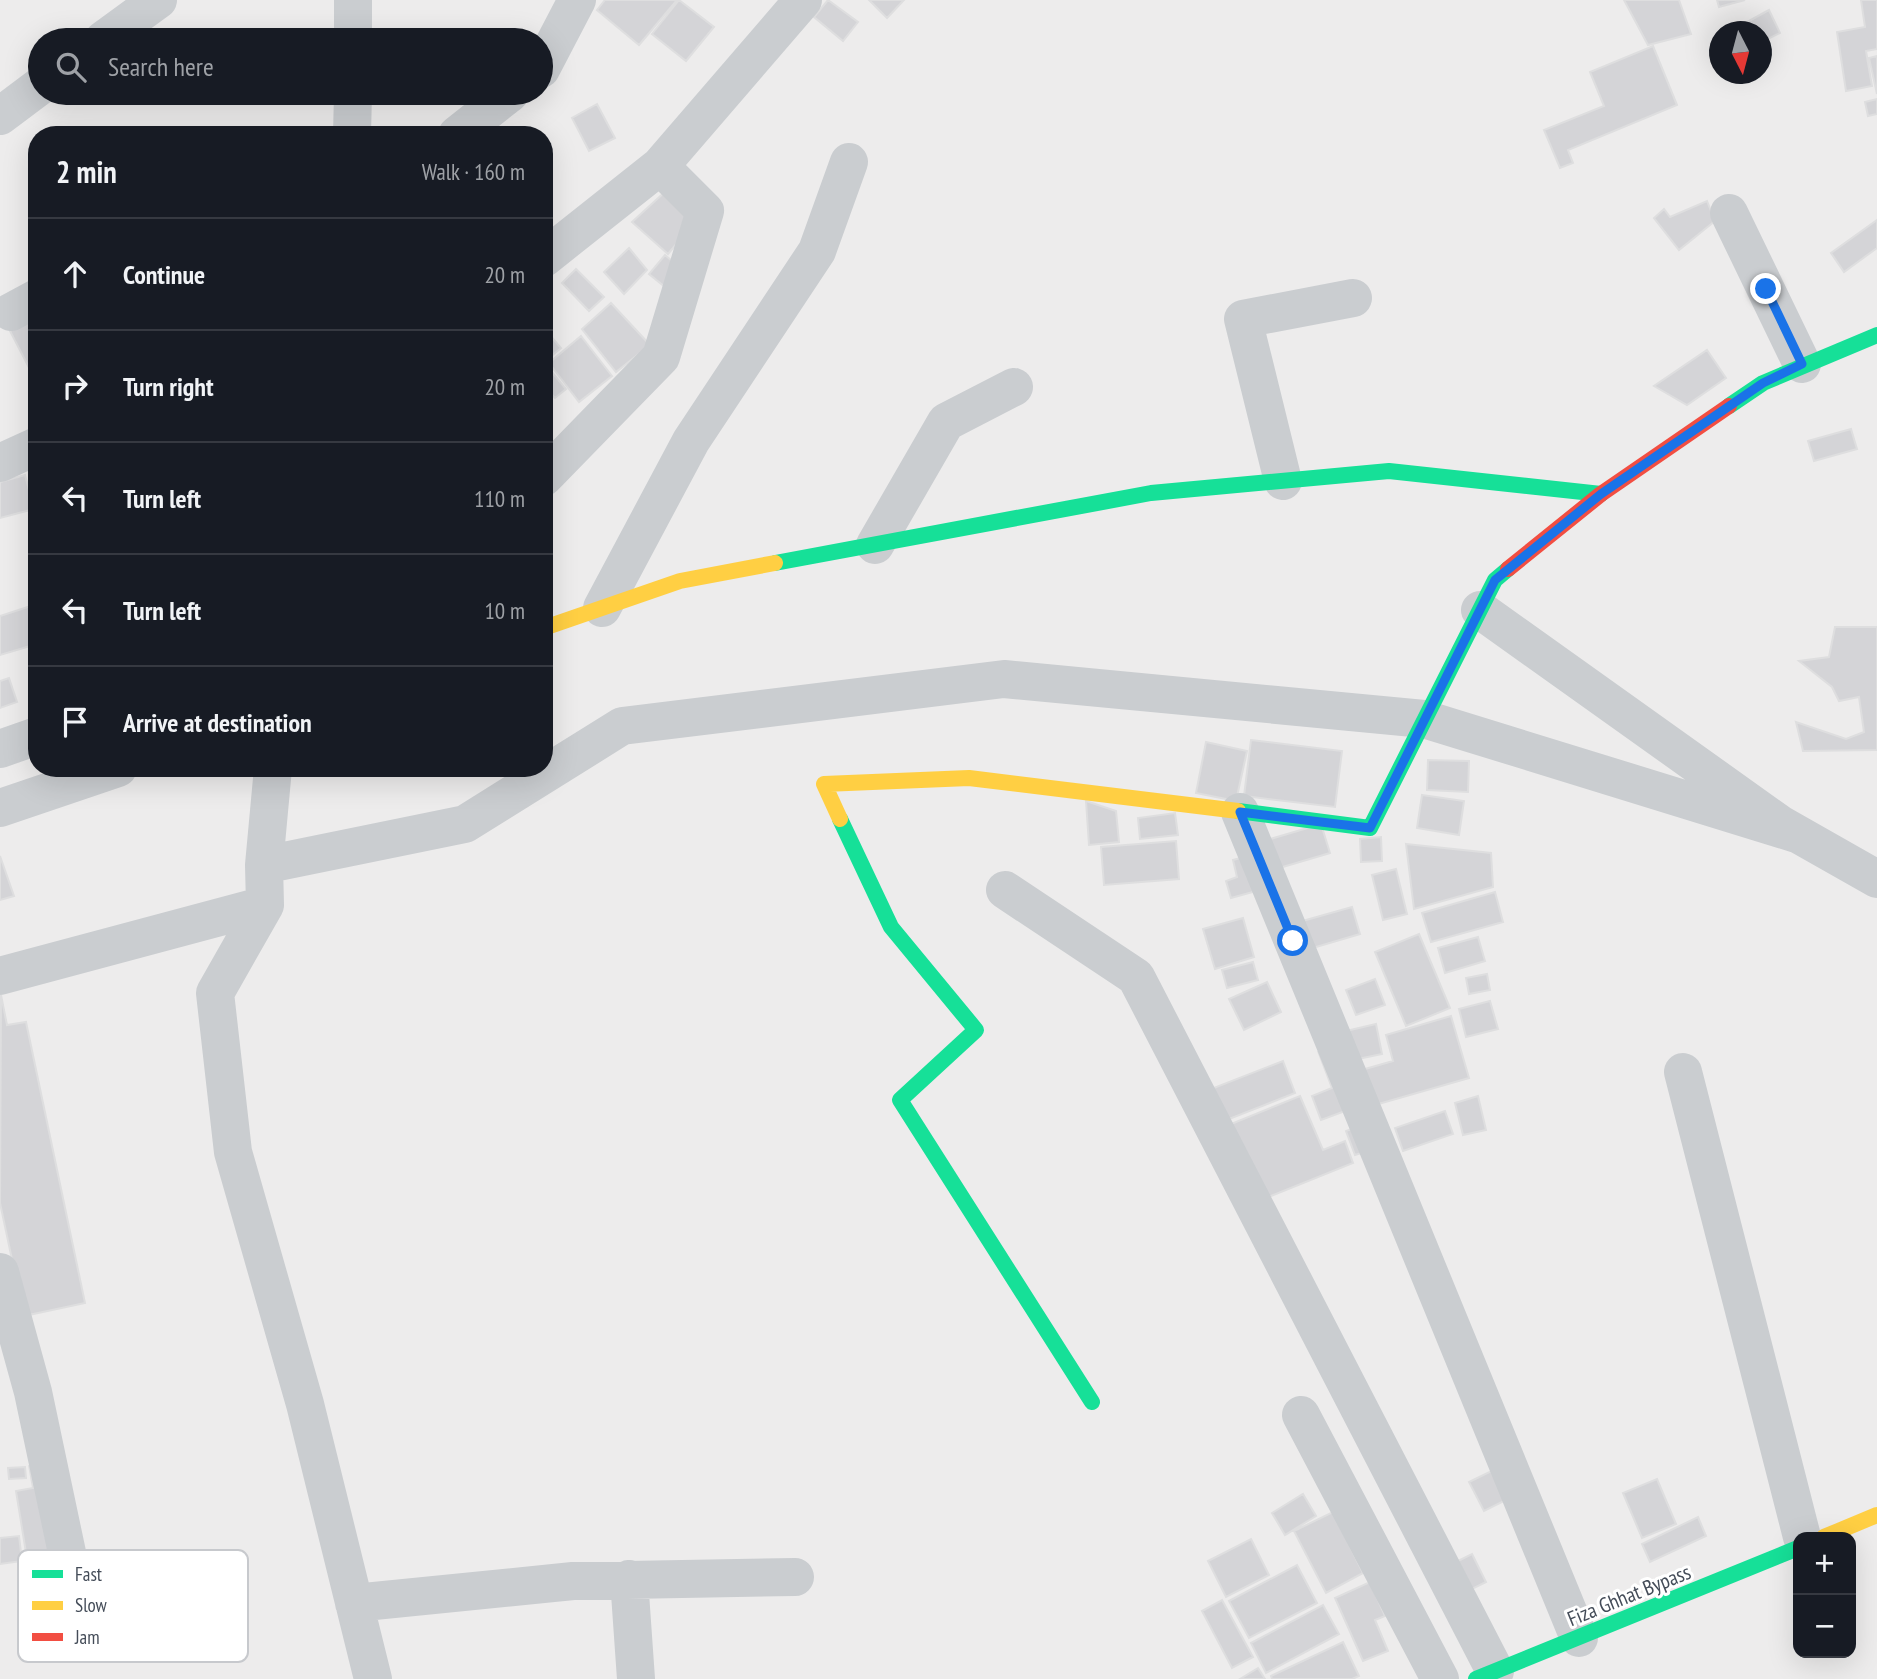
<!DOCTYPE html>
<meta charset="utf-8">
<style>
body{margin:0;font-family:"PT Sans Narrow",sans-serif;background:#242831;color:#f1f3f6}
.controls{position:absolute;right:21px;bottom:21px;display:grid;overflow:hidden;border-radius:14px;box-shadow:0 7px 28px #0002}
.controls button{width:63px;height:63px;display:grid;place-items:center;padding:0;border:0;border-bottom:2px solid #363941;background:#171b24;color:#f1f3f6;font:35px sans-serif}
.compass{position:absolute;left:1709px;top:21px;width:63px;height:63px;border-radius:50%;background:#171b24;box-shadow:0 7px 28px #0002;rotate:174deg}
.stop{position:absolute;width:21px;height:21px;margin:-16px;border:5px solid #1a73e8;border-radius:50%;background:#fff}
.stop.end{background:#1a73e8;border-color:#fff;box-shadow:0 2px 7px #0008}
.list{margin:0;padding:0;list-style:none}
h2{display:flex;justify-content:space-between;align-items:center;height:91px;margin:0;padding:0 28px;font-size:30px}
h2 small{font-size:23px;font-weight:400;color:#9ea1a6}
.list li{display:grid;grid-template-columns:46px 1fr auto;gap:21px;align-items:center;box-sizing:border-box;height:112px;padding:0 28px;border-top:2px solid #363941}
.list b{display:block;font-size:26px;white-space:nowrap}
.list em{font-size:23px;font-style:normal;color:#9ea1a6}
.icon{flex:none;width:38px;height:38px;fill:none;stroke:currentColor;stroke-width:2;stroke-linecap:round;stroke-linejoin:round}
.map{position:relative;flex:none;width:1877px;height:1679px;overflow:hidden}
.search{position:absolute;background:#171b24;box-shadow:0 7px 28px #0002;left:28px;top:28px;width:525px;height:77px;display:flex;align-items:center;gap:18px;box-sizing:border-box;padding:0 24px;border-radius:38px;color:#9ea1a6;font-size:26px}
.panel{position:absolute;background:#171b24;box-shadow:0 7px 28px #0002;left:28px;top:126px;width:525px;height:651px;border-radius:28px}
.map>svg:first-child{display:block}
.building{fill:#d4d4d7;stroke:#dededf;stroke-width:2}
.lines{fill:none;stroke-linecap:round;stroke-linejoin:round}
.street{stroke:#cacdd0;stroke-width:38}
.fast{stroke:#16e098;stroke-width:16}
.slow{stroke:#ffcf43;stroke-width:16}
.jam{stroke:#f24e42;stroke-width:16}
.route{stroke:#1a73e8;stroke-width:9}
.labels{text-anchor:middle;dominant-baseline:central;stroke-width:6;stroke-linejoin:round;paint-order:stroke}
.street-label{font-size:21px;fill:#444c58;stroke:#fff}
.key{fill:#fff;stroke:#c7c9cd;stroke-width:2}
.key-label{font-size:19px;fill:#444c58}
</style>
<div class="map">
<svg width="1877" height="1679" viewBox="0 0 1877 1679">
<rect width="100%" height="100%" fill="#edecec"/>
<path class="building" d="M 605,0 L 677,0 L 639,45 L 597,10 Z
M 679,0 L 714,27 L 686,61 L 652,34 Z
M 828,0 L 858,22 L 843,41 L 814,17 Z
M 869,0 L 904,0 L 887,18 Z
M 1624,0 L 1679,0 L 1691,34 L 1648,45 Z
M 1717,0 L 1745,0 L 1719,7 Z
M 1861,0 L 1877,0 L 1877,49 L 1866,51 L 1872,86 L 1846,91 L 1837,32 L 1865,27 Z
M 1769,10 L 1780,33 L 1762,42 L 1762,32 L 1741,32 L 1738,27 Z
M 1653,46 L 1677,105 L 1568,150 L 1573,163 L 1560,168 L 1544,130 L 1604,106 L 1590,72 Z
M 1877,56 L 1877,94 L 1869,58 Z
M 1877,99 L 1877,114 L 1868,116 L 1865,102 Z
M 597,104 L 615,138 L 589,151 L 572,118 Z
M 667,190 L 694,223 L 668,254 L 632,222 Z
M 1707,201 L 1715,221 L 1679,250 L 1654,218 L 1664,209 L 1670,217 Z
M 1877,220 L 1877,248 L 1844,272 L 1831,253 Z
M 629,248 L 647,270 L 624,294 L 604,272 Z
M 665,255 L 685,272 L 670,291 L 649,274 Z
M 576,269 L 604,297 L 589,311 L 562,283 Z
M 611,303 L 650,345 L 616,372 L 582,329 Z
M 37,317 L 37,383 L 10,331 Z
M 544,328 L 561,348 L 544,362 Z
M 581,336 L 612,376 L 579,402 L 549,363 Z
M 1707,350 L 1726,378 L 1687,405 L 1654,386 Z
M 546,365 L 566,389 L 555,398 L 544,386 Z
M 1851,429 L 1857,449 L 1814,461 L 1808,441 Z
M 25,475 L 34,509 L 0,518 L 0,482 Z
M 37,604 L 37,644 L 0,655 L 0,616 Z
M 1835,627 L 1877,627 L 1877,750 L 1803,751 L 1796,722 L 1846,739 L 1864,732 L 1859,697 L 1839,701 L 1832,687 L 1799,661 L 1829,657 Z
M 9,678 L 17,702 L 0,708 L 0,681 Z
M 1251,740 L 1342,751 L 1335,807 L 1244,796 Z
M 1206,742 L 1247,751 L 1236,801 L 1196,793 Z
M 1428,760 L 1469,761 L 1468,792 L 1427,790 Z
M 1422,795 L 1464,801 L 1459,835 L 1417,828 Z
M 1086,801 L 1116,811 L 1119,842 L 1089,845 Z
M 1175,813 L 1178,835 L 1140,839 L 1138,818 Z
M 1321,824 L 1330,853 L 1276,869 L 1267,840 Z
M 1381,837 L 1382,861 L 1361,862 L 1360,839 Z
M 1176,841 L 1179,879 L 1104,885 L 1101,847 Z
M 1406,844 L 1491,853 L 1493,887 L 1414,909 Z
M 0,856 L 14,896 L 0,900 Z
M 1244,857 L 1264,889 L 1231,898 L 1226,881 L 1237,877 L 1233,860 Z
M 1396,869 L 1407,914 L 1383,920 L 1372,875 Z
M 1495,892 L 1503,922 L 1431,942 L 1422,913 Z
M 1352,907 L 1360,934 L 1306,950 L 1299,922 Z
M 1243,918 L 1254,957 L 1215,969 L 1203,929 Z
M 1419,934 L 1450,1008 L 1406,1026 L 1375,952 Z
M 1478,937 L 1485,961 L 1445,973 L 1438,948 Z
M 1253,962 L 1258,980 L 1227,988 L 1222,970 Z
M 1487,974 L 1490,990 L 1469,994 L 1466,978 Z
M 1375,979 L 1385,1005 L 1356,1015 L 1346,990 Z
M 1267,982 L 1281,1012 L 1244,1030 L 1229,999 Z
M 1,995 L 7,1025 L 26,1022 L 85,1303 L 24,1316 L 0,1203 Z
M 1490,1001 L 1498,1029 L 1466,1037 L 1459,1009 Z
M 1451,1016 L 1469,1078 L 1368,1107 L 1358,1071 L 1393,1061 L 1386,1035 Z
M 1376,1024 L 1382,1054 L 1353,1060 L 1346,1031 Z
M 1318,1051 L 1356,1107 L 1321,1120 L 1312,1096 L 1332,1088 Z
M 1283,1061 L 1295,1093 L 1219,1123 L 1206,1091 Z
M 1300,1096 L 1323,1150 L 1345,1141 L 1353,1163 L 1261,1200 L 1231,1124 Z
M 1478,1096 L 1486,1130 L 1463,1135 L 1455,1103 Z
M 1445,1111 L 1453,1134 L 1403,1151 L 1395,1128 Z
M 1365,1124 L 1374,1149 L 1355,1155 L 1346,1131 Z
M 1510,1462 L 1524,1491 L 1484,1511 L 1469,1482 Z
M 29,1465 L 62,1553 L 27,1559 L 16,1491 L 33,1488 Z
M 25,1467 L 26,1478 L 9,1479 L 8,1468 Z
M 1657,1479 L 1676,1524 L 1642,1538 L 1623,1493 Z
M 1303,1494 L 1316,1516 L 1285,1535 L 1272,1513 Z
M 1333,1512 L 1363,1573 L 1326,1593 L 1294,1531 Z
M 1698,1517 L 1706,1536 L 1650,1562 L 1642,1544 Z
M 19,1536 L 22,1561 L 0,1564 L 0,1538 Z
M 1251,1539 L 1269,1575 L 1226,1597 L 1208,1561 Z
M 1472,1554 L 1486,1582 L 1472,1589 L 1458,1561 Z
M 1297,1565 L 1317,1603 L 1249,1638 L 1229,1601 Z
M 1370,1582 L 1385,1616 L 1375,1620 L 1388,1651 L 1363,1661 L 1335,1598 Z
M 1222,1600 L 1253,1657 L 1232,1668 L 1202,1611 Z
M 1323,1605 L 1339,1634 L 1266,1673 L 1251,1643 Z
M 1343,1642 L 1359,1676 L 1352,1679 L 1272,1679 L 1271,1676 Z
M 1258,1668 L 1265,1679 L 1240,1679 Z"/>
<g class="lines">
<path class="street" d="M 353,0 L 353,40
M 103,40 L 158,0
M 541,69 L 577,0
M 0,116 L 40,86
M 352,135 L 353,93
M 457,135 L 510,93
M 1729,213 L 1802,364
M 544,258 L 660,166 L 803,0
M 11,312 L 37,298
M 0,463 L 37,446
M 544,477 L 661,357 L 705,211 L 660,166
M 1283,481 L 1243,319 L 1353,298
M 875,545 L 946,422 L 1014,387
M 602,608 L 691,441 L 817,251 L 849,162
M 1480,610 L 1780,824 L 1877,879
M 0,749 L 37,736
M 273,768 L 264,865 L 265,905 L 215,993 L 233,1152 L 305,1404 L 373,1679
M 0,808 L 118,768
M 1240,812 L 1579,1638
M 264,865 L 465,824 L 622,726 L 1004,679 L 1424,719 L 1797,834
M 1005,890 L 1136,977 L 1495,1671
M 0,976 L 265,905
M 1683,1072 L 1802,1537
M 0,1272 L 33,1392 L 70,1567
M 1301,1415 L 1440,1679
M 629,1579 L 636,1679
M 354,1603 L 573,1581 L 795,1577"/>
<path class="fast" d="M 1729,406 L 1763,383 L 1877,335
M 775,563 L 1151,493 L 1389,471 L 1601,494
M 1238,811 L 1370,828 L 1495,580 L 1508,569
M 840,819 L 891,927 L 976,1030 L 900,1100 L 1092,1402
M 1476,1679 L 1798,1548"/>
<path class="slow" d="M 544,628 L 680,581 L 775,563
M 840,819 L 824,784 L 969,778 L 1238,811
M 1824,1537 L 1877,1515"/>
<path class="jam" d="M 1508,569 L 1601,494 L 1729,406"/>
</g>
<g class="lines">
<path class="route" d="M 1293,941 L 1240,812 L 1370,828 L 1495,580 L 1601,494 L 1763,383 L 1802,364 L 1766,289"/>
</g>
<g class="labels">
<g class="street-label">
<text transform="translate(1629 1595) rotate(-22)">Fiza Ghhat Bypass</text>
</g>
</g>
<rect x="18" y="1550" width="230" height="112" rx="10" class="key"/>
<rect x="32" y="1570" width="31" height="8" fill="#16e098"/>
<rect x="32" y="1601" width="31" height="9" fill="#ffcf43"/>
<rect x="32" y="1633" width="31" height="8" fill="#f24e42"/>
<g class="key-label">
<text x="75" y="1581">Fast</text>
<text x="75" y="1612">Slow</text>
<text x="75" y="1644">Jam</text>
</g>
</svg>
<div class="controls">
<button>+</button>
<button>−</button>
</div>
<svg class="compass" viewBox="-18 -18 36 36"><path d="M0-13l5 13h-10z" fill="#e53935"/><path d="M0 13l5-13h-10z" fill="#9ea1a6"/></svg>
<div class="stop" style="left:1293px;top:941px"></div>
<div class="stop end" style="left:1766px;top:289px"></div>
<div class="search"><svg class="icon" aria-label="search" viewBox="0 0 24 24"><circle cx="10" cy="10" r="6"/><path d="M15 15l6 6"/></svg>Search here</div>
<section class="panel">
<h2>2 min<small>Walk · 160 m</small></h2>
<ul class="list">
<li><svg class="icon" aria-label="ahead" viewBox="0 0 24 24"><path d="M12 20V5M6 11l6-6 6 6"/></svg><div><b>Continue</b></div><em>20 m</em></li>
<li><svg class="icon" aria-label="right" viewBox="0 0 24 24"><path d="M7 20v-9h11M14 6l5 5-5 5"/></svg><div><b>Turn right</b></div><em>20 m</em></li>
<li><svg class="icon" aria-label="left" viewBox="0 0 24 24"><path d="M17 20v-9H6M10 6l-5 5 5 5"/></svg><div><b>Turn left</b></div><em>110 m</em></li>
<li><svg class="icon" aria-label="left" viewBox="0 0 24 24"><path d="M17 20v-9H6M10 6l-5 5 5 5"/></svg><div><b>Turn left</b></div><em>10 m</em></li>
<li><svg class="icon" aria-label="arrive" viewBox="0 0 24 24"><path d="M6 21V4h12l-3 4 3 4H6"/></svg><div><b>Arrive at destination</b></div></li>
</ul>
</section>
</div>
